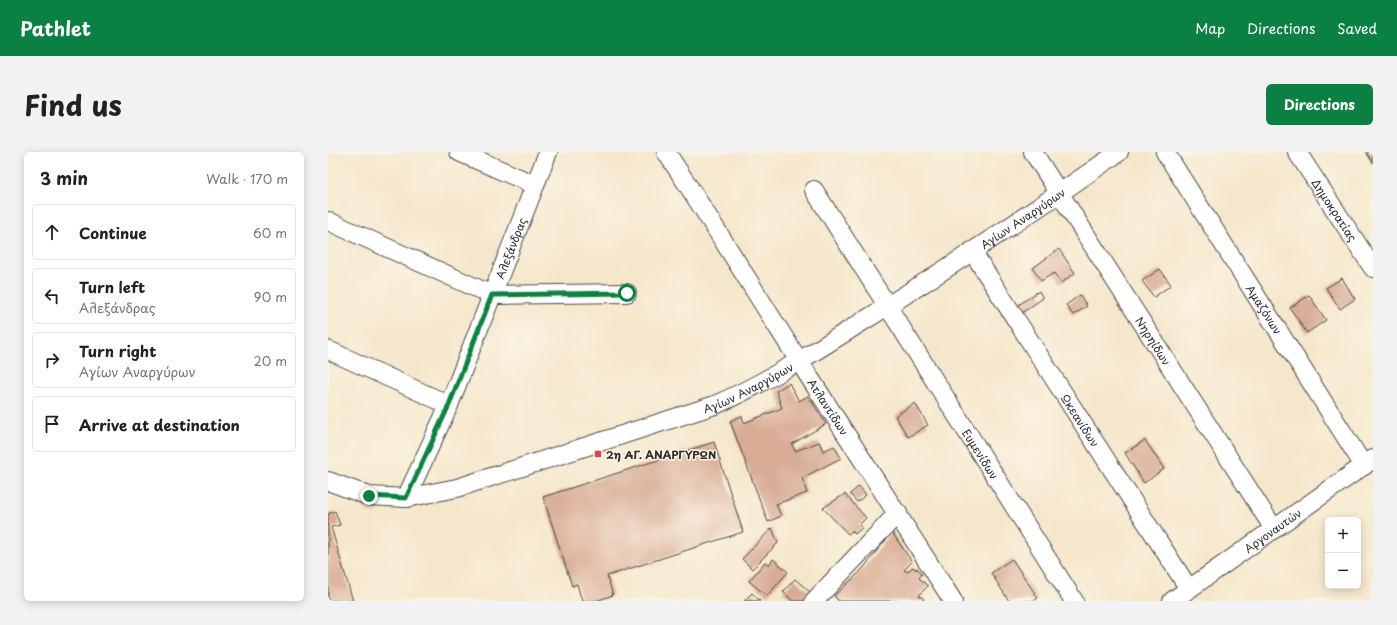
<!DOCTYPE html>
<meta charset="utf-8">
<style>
body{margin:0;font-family:"Playpen Sans",sans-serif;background:#f2f2f2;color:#222}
.controls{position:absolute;right:12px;bottom:12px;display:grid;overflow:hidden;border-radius:6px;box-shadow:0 2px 10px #0003}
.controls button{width:36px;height:36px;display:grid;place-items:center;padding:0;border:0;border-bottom:1px solid #e0e0e0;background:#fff;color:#222;font:20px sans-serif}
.stop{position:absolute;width:12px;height:12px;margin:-9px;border:3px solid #0b8043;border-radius:50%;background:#fff}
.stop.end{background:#0b8043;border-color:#fff;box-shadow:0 1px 4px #0008}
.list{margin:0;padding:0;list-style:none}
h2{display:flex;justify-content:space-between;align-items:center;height:52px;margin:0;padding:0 16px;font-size:17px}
h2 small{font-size:13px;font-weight:400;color:#767676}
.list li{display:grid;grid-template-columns:26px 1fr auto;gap:12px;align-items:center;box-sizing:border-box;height:56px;margin:0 8px 8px;padding:0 8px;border:1px solid #e0e0e0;border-radius:6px}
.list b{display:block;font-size:15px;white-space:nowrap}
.list p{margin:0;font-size:13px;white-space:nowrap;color:#767676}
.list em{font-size:13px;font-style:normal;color:#767676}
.icon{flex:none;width:22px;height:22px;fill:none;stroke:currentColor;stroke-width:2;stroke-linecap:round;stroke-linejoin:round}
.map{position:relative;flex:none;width:1045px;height:449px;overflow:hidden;border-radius:6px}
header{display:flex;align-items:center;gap:24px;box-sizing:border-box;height:56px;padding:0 20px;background:#0b8043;color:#fff}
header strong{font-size:19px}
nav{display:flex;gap:22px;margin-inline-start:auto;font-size:14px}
.intro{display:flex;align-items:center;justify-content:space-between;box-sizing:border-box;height:96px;padding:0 24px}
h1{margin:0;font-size:28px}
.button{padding:10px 18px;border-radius:6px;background:#0b8043;color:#fff;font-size:14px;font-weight:700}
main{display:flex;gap:24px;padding:0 24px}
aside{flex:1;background:#fff;border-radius:6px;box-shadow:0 2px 10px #0003}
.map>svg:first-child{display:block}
.building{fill:#d8ac95}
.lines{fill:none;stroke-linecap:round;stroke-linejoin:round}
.minor-casing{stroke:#494743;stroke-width:20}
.minor{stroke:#fff;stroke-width:18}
.route{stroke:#0b8043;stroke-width:5}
.poi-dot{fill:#d1495b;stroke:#fcf5e5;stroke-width:1.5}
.labels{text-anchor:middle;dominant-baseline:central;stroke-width:3;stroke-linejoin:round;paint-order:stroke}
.street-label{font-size:11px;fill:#2b2b2b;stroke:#fcf5e5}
.poi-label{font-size:11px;font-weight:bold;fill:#2b2b2b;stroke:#fcf5e5;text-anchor:start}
</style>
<header>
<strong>Pathlet</strong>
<nav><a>Map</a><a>Directions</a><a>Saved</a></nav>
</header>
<div class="intro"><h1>Find us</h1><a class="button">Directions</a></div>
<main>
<aside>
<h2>3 min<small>Walk · 170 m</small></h2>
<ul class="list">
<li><svg class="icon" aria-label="ahead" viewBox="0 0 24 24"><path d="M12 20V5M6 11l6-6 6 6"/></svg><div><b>Continue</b></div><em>60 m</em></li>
<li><svg class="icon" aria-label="left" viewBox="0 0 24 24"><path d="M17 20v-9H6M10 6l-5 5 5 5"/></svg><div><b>Turn left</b><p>Αλεξάνδρας</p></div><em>90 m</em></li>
<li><svg class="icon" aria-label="right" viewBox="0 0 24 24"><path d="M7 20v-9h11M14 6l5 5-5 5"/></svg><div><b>Turn right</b><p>Αγίων Αναργύρων</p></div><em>20 m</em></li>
<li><svg class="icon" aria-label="arrive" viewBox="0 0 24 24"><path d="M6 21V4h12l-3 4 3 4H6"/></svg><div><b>Arrive at destination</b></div></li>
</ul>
</aside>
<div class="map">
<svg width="1045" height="449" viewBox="0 0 1045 449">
<rect width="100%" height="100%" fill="#fcf5e5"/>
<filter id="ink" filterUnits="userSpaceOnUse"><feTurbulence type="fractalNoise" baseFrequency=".025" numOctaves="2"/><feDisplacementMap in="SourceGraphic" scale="8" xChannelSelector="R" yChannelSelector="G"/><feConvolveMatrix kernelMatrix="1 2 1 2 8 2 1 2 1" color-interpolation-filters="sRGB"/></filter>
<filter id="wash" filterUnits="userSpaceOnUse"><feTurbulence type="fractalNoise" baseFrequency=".012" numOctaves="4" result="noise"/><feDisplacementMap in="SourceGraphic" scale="16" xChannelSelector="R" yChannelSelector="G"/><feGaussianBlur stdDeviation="0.9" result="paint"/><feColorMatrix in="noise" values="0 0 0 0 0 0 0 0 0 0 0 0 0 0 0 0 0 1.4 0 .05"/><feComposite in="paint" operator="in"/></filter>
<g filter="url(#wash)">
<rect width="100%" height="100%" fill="#f5e7cc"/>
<g id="blocks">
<path class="building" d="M 1038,0 L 1045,0 L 1045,11 Z
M 731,97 L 747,121 L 733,131 L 726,121 L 713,129 L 705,116 Z
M 832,117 L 843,133 L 826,145 L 814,129 Z
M 1014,126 L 1027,147 L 1012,157 L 998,136 Z
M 711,139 L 715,146 L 691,163 L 686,156 Z
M 752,143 L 759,154 L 745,163 L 738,153 Z
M 981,143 L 998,168 L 979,181 L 962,156 Z
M 461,231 L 471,249 L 480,244 L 498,272 L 464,292 L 467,299 L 491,290 L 495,299 L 506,294 L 513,306 L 474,326 L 479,341 L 448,352 L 453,364 L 440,370 L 402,269 L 414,264 L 416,271 L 454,256 L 448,239 Z
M 587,251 L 600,273 L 580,285 L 567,264 Z
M 817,288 L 836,317 L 816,331 L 797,301 Z
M 386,290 L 415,380 L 279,424 L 285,443 L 268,449 L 254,449 L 249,432 L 244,434 L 215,345 Z
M 531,334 L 538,343 L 529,350 L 522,342 Z
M 517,342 L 538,366 L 531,373 L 534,376 L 527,382 L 524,379 L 520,382 L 495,356 Z
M 7,359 L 12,373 L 3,375 L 25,449 L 0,449 L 0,362 Z
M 444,376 L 450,391 L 424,417 L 414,407 Z
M 564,380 L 584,410 L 576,418 L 579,420 L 585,415 L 588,418 L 589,416 L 594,422 L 591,426 L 600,434 L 591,443 L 596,447 L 594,449 L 511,449 L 506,444 L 533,419 Z
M 445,407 L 460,420 L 439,444 L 421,429 L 437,410 L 441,413 Z
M 684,407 L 710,446 L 705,449 L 681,449 L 663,421 Z
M 467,427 L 483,441 L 476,449 L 465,449 L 455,440 Z
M 424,441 L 432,449 L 416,449 Z"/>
</g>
</g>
<g filter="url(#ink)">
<use href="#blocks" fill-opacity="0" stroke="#494743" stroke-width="1"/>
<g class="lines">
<g class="minor-casing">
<g id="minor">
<path d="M 131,0 L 207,33"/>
<path id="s1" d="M 338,0 C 384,69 427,140 471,209 C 523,289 574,369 625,449"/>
<path id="s2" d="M 705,0 L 946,377"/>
<path id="s3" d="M 837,0 L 1036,314"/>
<path id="s4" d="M 969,0 L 1045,116"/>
<path id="s5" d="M 486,38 L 746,449"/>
<path d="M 0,69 L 164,143 L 299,141"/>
<path id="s6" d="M 644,99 L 861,437"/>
<path d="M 0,198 L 121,253"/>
<path id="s7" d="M 0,329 L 41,344 L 78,346 L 129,336 L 387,253 C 437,231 483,202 529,173 C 618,118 705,60 791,0"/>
<path id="s8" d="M 78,346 L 121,253 L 220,0"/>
<path d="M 486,449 L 570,361"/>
<path id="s9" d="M 844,449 L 1045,307"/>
</g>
</g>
<use href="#minor" class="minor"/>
</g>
</g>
<g class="lines" filter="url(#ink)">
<path class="route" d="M 41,344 L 78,346 L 121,253 L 164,143 L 299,141"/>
</g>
<rect class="poi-dot" x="266" y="298" width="8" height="8" rx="2"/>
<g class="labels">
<g class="street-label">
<text stroke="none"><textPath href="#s4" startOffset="69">Δημοκρατίας</textPath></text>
<text stroke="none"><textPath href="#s7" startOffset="764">Αγίων Αναργύρων</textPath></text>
<text stroke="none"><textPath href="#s8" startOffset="271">Αλεξάνδρας</textPath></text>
<text stroke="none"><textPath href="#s3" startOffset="186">Αμαζόνων</textPath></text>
<text stroke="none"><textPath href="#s2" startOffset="224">Νηρηίδων</textPath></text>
<text stroke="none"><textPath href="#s7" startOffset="441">Αγίων Αναργύρων</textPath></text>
<text stroke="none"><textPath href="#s1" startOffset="302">Ατλαντίδων</textPath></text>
<text stroke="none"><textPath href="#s6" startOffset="201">Ωκεανίδων</textPath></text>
<text stroke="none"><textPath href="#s5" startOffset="312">Ευμενίδων</textPath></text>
<text stroke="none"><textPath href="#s9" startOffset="123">Αργοναυτών</textPath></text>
</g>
<g class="poi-label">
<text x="278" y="302">2η ΑΓ. ΑΝΑΡΓΥΡΩΝ</text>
</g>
</g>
</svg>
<div class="controls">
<button>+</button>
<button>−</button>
</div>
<div class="stop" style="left:299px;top:141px"></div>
<div class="stop end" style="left:41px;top:344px"></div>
</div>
</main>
